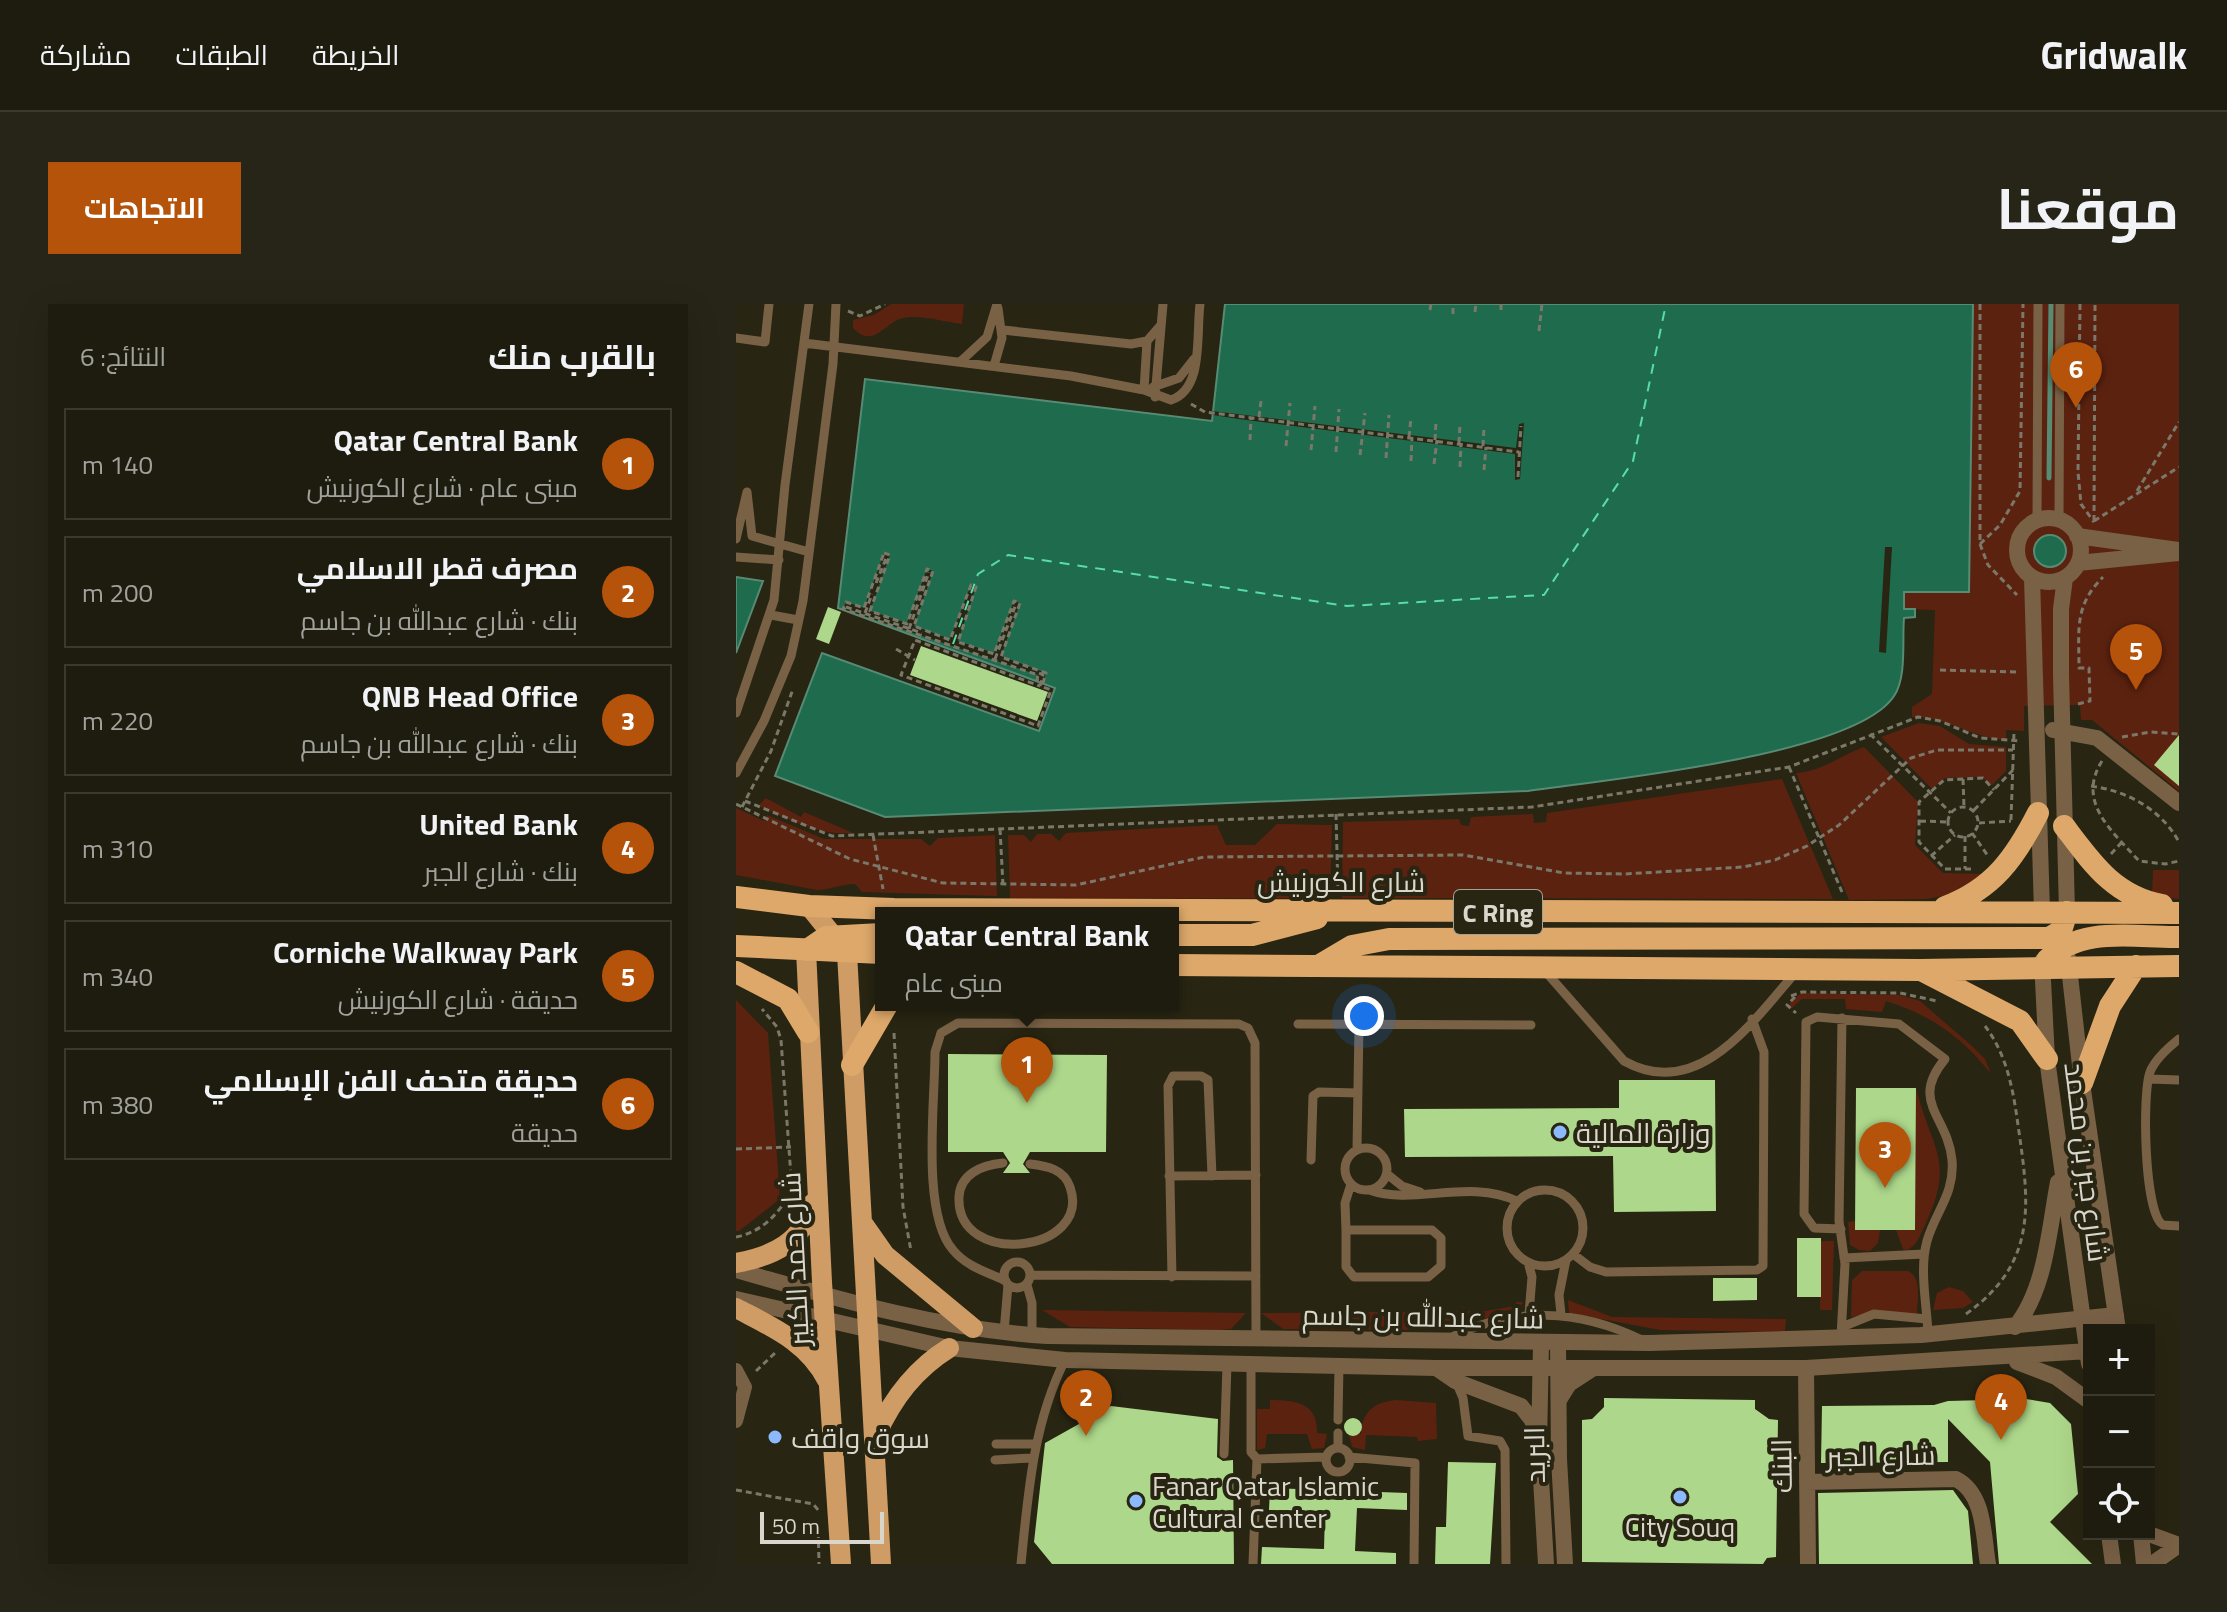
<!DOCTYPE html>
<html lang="ar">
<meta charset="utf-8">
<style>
body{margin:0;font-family:"Titillium Web",Cairo,sans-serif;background:#262517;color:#f1f3f6;direction:rtl}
.controls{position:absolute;right:24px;bottom:24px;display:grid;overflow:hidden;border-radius:0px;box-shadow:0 8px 32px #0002}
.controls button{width:72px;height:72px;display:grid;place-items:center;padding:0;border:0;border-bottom:2px solid #3c3a2e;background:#1e1c0e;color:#f1f3f6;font:40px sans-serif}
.scale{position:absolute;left:24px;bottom:20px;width:124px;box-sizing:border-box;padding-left:8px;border:4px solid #d9d7cc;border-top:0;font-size:22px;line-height:28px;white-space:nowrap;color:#d9d7cc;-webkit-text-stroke:6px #282512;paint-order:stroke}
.you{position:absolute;left:628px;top:712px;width:28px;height:28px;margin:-20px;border:6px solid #fff;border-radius:50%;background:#1a73e8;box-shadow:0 0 0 12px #1a73e833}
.badge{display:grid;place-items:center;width:52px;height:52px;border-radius:50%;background:#b45309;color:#fff;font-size:26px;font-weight:700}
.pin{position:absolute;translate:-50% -66px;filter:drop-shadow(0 2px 4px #0008)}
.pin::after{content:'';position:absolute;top:42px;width:28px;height:24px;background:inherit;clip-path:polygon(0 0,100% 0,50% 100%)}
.popup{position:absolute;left:139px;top:603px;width:304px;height:104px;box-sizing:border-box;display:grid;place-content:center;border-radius:0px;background:#1e1c0e;filter:drop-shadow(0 2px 6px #0005);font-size:26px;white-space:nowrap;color:#a1a19e}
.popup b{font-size:30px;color:#f1f3f6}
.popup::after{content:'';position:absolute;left:50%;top:100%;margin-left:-16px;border:16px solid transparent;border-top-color:#1e1c0e}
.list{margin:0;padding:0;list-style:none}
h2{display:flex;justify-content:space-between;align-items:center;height:104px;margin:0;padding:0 32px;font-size:34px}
h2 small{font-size:26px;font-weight:400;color:#a1a19e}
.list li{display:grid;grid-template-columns:52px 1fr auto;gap:24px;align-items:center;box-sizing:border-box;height:112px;margin:0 16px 16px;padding:0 16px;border:2px solid #3c3a2e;border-radius:0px}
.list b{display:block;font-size:30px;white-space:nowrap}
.list p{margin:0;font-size:26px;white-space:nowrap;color:#a1a19e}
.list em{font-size:26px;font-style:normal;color:#a1a19e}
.icon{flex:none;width:44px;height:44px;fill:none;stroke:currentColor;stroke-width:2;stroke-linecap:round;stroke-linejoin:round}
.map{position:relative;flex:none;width:1443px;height:1260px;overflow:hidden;direction:ltr;border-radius:0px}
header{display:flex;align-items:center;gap:48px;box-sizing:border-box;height:112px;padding:0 40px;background:#1e1c0e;border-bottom:2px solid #3c3a2e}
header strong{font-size:38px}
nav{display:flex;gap:44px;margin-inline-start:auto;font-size:28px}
.intro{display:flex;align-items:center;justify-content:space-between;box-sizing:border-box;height:192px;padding:0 48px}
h1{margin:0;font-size:56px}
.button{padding:20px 36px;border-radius:0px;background:#b45309;color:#fff;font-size:28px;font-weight:700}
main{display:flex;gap:48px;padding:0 48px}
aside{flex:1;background:#1e1c0e;border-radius:0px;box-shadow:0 8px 32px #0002}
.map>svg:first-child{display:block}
.green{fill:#5c2210}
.water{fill:#1f6b4e;stroke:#578b74;stroke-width:2}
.pier{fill:#282512}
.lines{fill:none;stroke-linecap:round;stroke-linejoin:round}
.stream{stroke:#578b74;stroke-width:5}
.ferry{stroke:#58dda7;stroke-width:2;stroke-dasharray:10 8;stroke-linecap:butt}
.building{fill:#add78a}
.path{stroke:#7b7869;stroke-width:3;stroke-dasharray:6 4;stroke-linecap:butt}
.service{stroke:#796146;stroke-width:9}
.pedestrian{stroke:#796146;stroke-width:14}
.minor{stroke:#796146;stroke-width:16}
.tertiary{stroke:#796146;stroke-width:16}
.primary{stroke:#ce9c64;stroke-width:20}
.trunk{stroke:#dea86a;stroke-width:22}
.poi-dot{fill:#8bb9fc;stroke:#282512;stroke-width:3}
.labels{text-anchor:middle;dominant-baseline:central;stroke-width:8;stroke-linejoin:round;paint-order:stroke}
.shield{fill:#282512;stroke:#a4a294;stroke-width:2}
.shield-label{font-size:26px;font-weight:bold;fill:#d9d7cc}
.street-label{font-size:28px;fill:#d9d7cc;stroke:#282512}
.poi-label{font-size:28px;fill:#d9d7cc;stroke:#282512;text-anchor:start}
</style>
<header>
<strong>Gridwalk</strong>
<nav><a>الخريطة</a><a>الطبقات</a><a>مشاركة</a></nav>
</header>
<div class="intro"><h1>موقعنا</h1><a class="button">الاتجاهات</a></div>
<main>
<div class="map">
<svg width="1443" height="1260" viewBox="0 0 1443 1260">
<rect width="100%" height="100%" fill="#282512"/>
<path class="green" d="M 155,0 L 228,0 L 226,20 C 209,18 184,10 167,14 C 149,18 137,46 117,24 L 117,16 L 138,11 Z
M 1237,0 L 1443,0 L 1443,487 L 1356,416 L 1345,416 L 1344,401 L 1288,402 L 1288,427 L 1270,426 L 1270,436 C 1236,434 1210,412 1176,413 L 1176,403 L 1196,390 L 1199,306 L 1168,305 L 1168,288 L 1233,287 Z
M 1183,419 L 1204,422 L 1233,440 L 1270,443 L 1270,467 L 1256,481 L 1245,473 L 1209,474 L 1196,485 L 1145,433 Z
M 1128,443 L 1182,498 L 1179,541 L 1207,569 L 1246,570 L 1225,587 L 1223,582 L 1223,589 L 1190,595 L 1113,596 L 1060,469 C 1087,467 1103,452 1128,443 Z
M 1046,475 L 1097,595 L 606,594 L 607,518 L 723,515 L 725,521 L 733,522 L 735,513 L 797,510 L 798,519 L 810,518 L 811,509 Z
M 30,494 L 65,513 L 68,508 L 117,529 C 82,532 53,515 22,502 Z
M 0,504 L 28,517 L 31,511 L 88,535 L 185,535 L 194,542 L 202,534 L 259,531 L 261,592 L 126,588 L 119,580 C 105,580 95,586 81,586 L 0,571 Z
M 541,520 L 596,521 L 594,594 L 274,595 L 272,531 L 288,531 L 295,538 L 301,530 L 315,530 L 323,537 L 330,529 L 481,521 L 490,541 L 519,541 Z
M 1417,566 L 1443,566 L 1443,595 L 1416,592 Z
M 1065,689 L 1164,691 L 1184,697 L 1236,742 L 1249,755 L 1255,770 C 1226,733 1195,711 1150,697 L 1146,708 L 1110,705 L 1109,695 L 1066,695 L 1055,705 L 1053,700 Z
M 0,696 L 32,729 L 44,895 L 3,927 L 0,927 Z
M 1180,784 C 1195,845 1220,856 1189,921 C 1184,931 1181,942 1171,946 L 1167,945 L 1160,926 Z
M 1119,917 L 1119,926 L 1144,926 L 1142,939 L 1134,947 L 1123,946 L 1114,941 L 1112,918 Z
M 1085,937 L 1098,937 L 1096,1006 L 1084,1006 Z
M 1126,967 L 1172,967 C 1187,975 1181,995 1181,1011 L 1129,1010 L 1115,1013 L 1116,976 Z
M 1213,983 L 1227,987 L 1237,998 L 1227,1004 L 1197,1006 L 1201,989 Z
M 832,996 L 876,1013 L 1050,1015 L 1049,1028 L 924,1026 L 833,1009 Z
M 780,998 L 787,998 L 781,1009 L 751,1016 L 747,1011 L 696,1026 L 547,1025 L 525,1009 L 750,1007 L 779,1002 Z
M 306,1006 L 510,1009 L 495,1025 L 482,1026 L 334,1023 Z
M 534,1096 C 560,1096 582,1099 581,1129 L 591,1130 L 588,1144 L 576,1145 L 571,1130 L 531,1130 L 529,1144 L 521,1146 L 521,1105 L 534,1105 Z
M 660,1096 L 700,1099 L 701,1135 L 682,1137 L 681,1133 L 630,1131 L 629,1146 L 616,1143 L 613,1130 L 625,1130 C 626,1108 638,1098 660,1096 Z"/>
<path class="water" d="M 489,0 L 1237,0 L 1233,288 L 1168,288 L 1168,305 L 1179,305 L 1179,313 L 1168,314 C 1166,336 1171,373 1158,392 C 1119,452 867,476 792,487 L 149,513 L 39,472 L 86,349 L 303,427 L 319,384 L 102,304 L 129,75 L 476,117 Z
M1298 247a16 16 0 1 1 32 0a16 16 0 1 1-32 0Z
M 0,273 L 27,277 L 0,349 Z"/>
<path class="pier" d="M 476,107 L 780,144 L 783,120 L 788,119 L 784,175 L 779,176 L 779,150 L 503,115 L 477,111 Z
M 1149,243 L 1156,243 L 1150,349 L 1143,348 Z
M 148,249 L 154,251 L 134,307 L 171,319 L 191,265 L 197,267 L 178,322 L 214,335 L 235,281 L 240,283 L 222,337 L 258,349 L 278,297 L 284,299 L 265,352 L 310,369 L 307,379 L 301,376 L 302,371 L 107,305 L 110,298 L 128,304 Z"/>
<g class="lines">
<path class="stream" d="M 1313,174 L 1315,0"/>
<path class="ferry" d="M 217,340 L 242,270 L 272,251 L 611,302 L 808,291 L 897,157 L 930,0"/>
</g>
<path class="building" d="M 92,303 L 105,308 L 93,340 L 80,335 Z
M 185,342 L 312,388 L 301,417 L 174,371 Z
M 1443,431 L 1443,482 L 1418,461 Z
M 212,750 L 371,751 L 370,848 L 294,848 L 287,860 L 294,869 L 267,869 L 274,859 L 267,848 L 212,848 Z
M 883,776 L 979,776 L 980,907 L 878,908 L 877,852 L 669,853 L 668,805 L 883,804 Z
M 1120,784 L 1180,784 L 1179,926 L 1119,926 Z
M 1061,934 L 1085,934 L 1085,993 L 1061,993 Z
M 977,974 L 1021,974 L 1021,996 L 977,997 Z
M 868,1094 L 1019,1096 L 1019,1105 L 1033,1115 L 1042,1116 L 1040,1253 L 1031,1254 L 1027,1260 L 846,1258 L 846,1116 L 856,1115 L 868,1103 Z
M 1290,1095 L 1314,1099 L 1335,1120 L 1342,1190 L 1314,1218 L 1356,1260 L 1263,1260 L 1254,1158 L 1212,1115 L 1212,1158 L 1085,1159 L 1086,1102 L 1198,1101 L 1212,1097 Z
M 375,1102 L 482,1115 L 481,1153 L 487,1157 L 497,1156 L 498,1260 L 316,1260 L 298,1238 L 309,1139 Z
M608 1123a9 9 0 1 1 18 0a9 9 0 1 1-18 0Z
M 712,1158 L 760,1159 L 754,1260 L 699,1260 L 700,1223 L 710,1223 Z
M 534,1184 L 671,1189 L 671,1206 L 621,1204 L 619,1247 L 660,1249 L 660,1260 L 525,1260 L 526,1243 L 588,1245 L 589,1207 L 533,1206 Z
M 1217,1186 L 1232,1207 L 1237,1260 L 1083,1260 L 1082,1189 Z"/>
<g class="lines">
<path class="path" d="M 765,0 L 765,6
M 1244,0 L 1244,240 L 1252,261 L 1281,291
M 1344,0 L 1342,168 L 1345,200 L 1358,218
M 694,6 L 695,0
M 112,7 L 124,12 L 149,0
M 739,8 L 740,0
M 717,10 L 717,0
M 803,27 L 806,0
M 455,100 L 469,108 L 783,148
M 523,113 L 525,97
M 673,133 L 675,114
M 514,136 L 515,113
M 699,136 L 700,118
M 723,139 L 724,120
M 550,142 L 554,99
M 747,142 L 748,123
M 575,146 L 579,102
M 600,148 L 603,105
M 624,151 L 629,109
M 650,154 L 653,111
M 675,157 L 676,133
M 698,160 L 701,136
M 724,163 L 725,139
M 748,166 L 750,143
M 782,173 L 785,122
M 1401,187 L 1443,118
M 1358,217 L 1359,0
M 1358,217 L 1443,163
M 1244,240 L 1264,221 L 1284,187 L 1287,0
M 148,249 L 154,251 L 134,307 L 171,320 L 191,265 L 197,267 L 178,322 L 214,336 L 235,281 L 240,283 L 222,338 L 258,350 L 278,297 L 284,299 L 265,353 L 310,369 L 307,379 L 301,376 L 302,371 L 107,305 L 110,298 L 128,304 Z
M 140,279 L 151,252
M 110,303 L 186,329
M 129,309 L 136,290
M 173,325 L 193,268
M 160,345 L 179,356
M 259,355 L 280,300
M 1204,366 L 1284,368
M 303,369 L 307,371 L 304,382 L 315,386 L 302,422 L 165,371 L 179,336 L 304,382
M 1342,400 L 1354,397 L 1353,364 L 1343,364 C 1343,325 1338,302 1367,273
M 1134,430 L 1215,509
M 1386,433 L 1414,428 L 1443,430
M 1366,457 C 1340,498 1376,527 1403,557 L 1429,560 L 1443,557
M 1053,463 L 1106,588
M 1227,475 L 1228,503
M 1355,482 C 1391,487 1425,505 1443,538
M 9,497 L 96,532 L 796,503 L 1053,463 L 1182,413 L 1204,417 L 1244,434 L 1285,437
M 0,500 L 114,555 L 207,579 L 340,581 L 468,553 L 727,551 L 828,569 L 889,570 L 1007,563 L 1039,556 L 1071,542 L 1103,521 L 1175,454 L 1201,446 L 1277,446
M 6,503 L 35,447 L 57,385
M1212 518a15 15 0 1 1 30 0a15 15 0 1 1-30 0Z
M 1238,506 L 1277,466
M 600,510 L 602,587
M 1275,516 L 1278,428
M 1184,517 L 1212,518
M 1243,519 L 1275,517
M 264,525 L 267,581
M 1236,529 L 1252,552
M 137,531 L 147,585
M 1229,532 L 1229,565
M 1375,550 L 1386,538
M 1195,552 L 1219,531
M 1235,565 L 1209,565 L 1183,538 L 1183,498 L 1208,476 L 1247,474 L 1258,486
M 1055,692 L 1066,688 L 1164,689 L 1201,697
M 1059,693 L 1051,701 L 1060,709
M 158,729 L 167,903 L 175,947
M 0,845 L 55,843
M 0,933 C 27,928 44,908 56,886 L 45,736 L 41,723 L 26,705
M 1230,1010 C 1303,958 1293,898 1282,821 C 1277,785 1271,751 1249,722
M 20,1067 L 40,1048
M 0,1186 L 77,1200 L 83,1207
M 82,1218 L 83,1260"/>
<path class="service" d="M 267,26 L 395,40 L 411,37 L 425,21
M 0,34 L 29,38 L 33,0
M 68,39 L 335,72 L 408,86 L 435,96 C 468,85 460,32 464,0
M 224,58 L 251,33 L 261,0
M 258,62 L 266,34 L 262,4
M 417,83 L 443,74 L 458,55
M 408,86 L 411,37
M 419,93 L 427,0
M 11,188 L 16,232 L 73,248
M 1323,216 L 1324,0
M 1301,217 L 1302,0
M 0,235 L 11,188
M 0,253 L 43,256
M 35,311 L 62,316
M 0,409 L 38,296 L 49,181 L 73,0
M 0,469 L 28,417 L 55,352 L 67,297 L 97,60 L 100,0
M 809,667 L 888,757 C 961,798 1016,719 1059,669
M 562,720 L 795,721
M 1443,735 C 1433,743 1419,755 1414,768 C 1406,790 1408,910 1427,921 L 1443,922
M 1413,775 L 1443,776
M609 865a21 21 0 1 1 42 0a21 21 0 1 1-42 0Z
M 621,846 L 623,720
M 575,856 L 577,792 L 583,788 L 622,789
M 267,859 C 246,861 224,870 223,893 C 220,965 357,949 334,883 C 328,865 311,862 294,860
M 651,870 L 666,882 L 684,888
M 433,872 L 520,871
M771 924a38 38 0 1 1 76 0a38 38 0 1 1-76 0Z
M 633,886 C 679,902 732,874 781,897
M 1105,925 L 1078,924 L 1068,910 L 1070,718 L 1081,713 L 1163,720 L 1209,755 C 1173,798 1212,812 1216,856 C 1219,890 1199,908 1191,937 C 1183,966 1191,1001 1192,1030
M 610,926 L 696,926 L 705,934 L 705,962 L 692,973 L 618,973 L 610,963 Z
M 610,926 L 609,899 L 615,880
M 837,950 L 854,963 L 870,968 L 1021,966 L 1027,962 L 1028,748 L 1016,715
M 1108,954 L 1188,950
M268 971a13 13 0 1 1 26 0a13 13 0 1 1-26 0Z
M 792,958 L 796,973 L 793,1010
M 295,971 L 520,972
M 436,973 L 432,782 L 437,772 L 465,772 L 472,776 L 476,872
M 270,977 C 251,968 231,963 217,946 C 185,910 199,798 199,748 L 205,729 L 222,719 L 503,720 L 512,724 L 519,739 L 520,1035
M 291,981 L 296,999 L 296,1031
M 825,1010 L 823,991 L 830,956
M 1106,1023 L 1138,1010 L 1191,1015
M 268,1028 L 272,981
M 1105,1032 L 1109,960 L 1103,917 L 1106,714
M 714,1034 C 777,1002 843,1005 906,1036
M 515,1061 L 515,1148 L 521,1155 L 517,1260
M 721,1080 L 727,1094 L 732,1132 L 764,1137 L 769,1146 L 770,1260
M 602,1116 L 603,1061
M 260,1140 L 299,1140
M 602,1144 L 602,1129
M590 1156a12 12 0 1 1 24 0a12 12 0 1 1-24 0Z
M 488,1150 L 491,1061
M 613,1153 L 679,1159 L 678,1260
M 521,1155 L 590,1153
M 259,1156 L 296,1154
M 285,1260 C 292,1190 297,1120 329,1056"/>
<path class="pedestrian" d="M 0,1066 L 9,1083 L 0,1117"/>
<path class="minor" d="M1281 246a32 32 0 1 1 64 0a32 32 0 1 1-64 0Z
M 1341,232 L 1443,246
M 1342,259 L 1443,249
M 1296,274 L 1306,608
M 1329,274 L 1325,305 L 1325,371 L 1331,608
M 1317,426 L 1361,434 L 1443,499
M 805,1040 L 803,1141 L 810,1260
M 822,1040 L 823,1155 L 829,1260
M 1070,1064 L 1072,1260
M 1071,1178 L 1220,1175 C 1249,1190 1247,1231 1252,1260
M 1413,1230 L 1443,1241
M 1416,1260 L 1443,1241"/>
<path class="tertiary" d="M 1332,654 L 1346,779 L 1382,1026
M 1306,657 L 1311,755 L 1353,1060
M 0,966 C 101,995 206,1026 311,1032 L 913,1039 L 1185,1031 L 1380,1011
M 0,995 L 213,1044 L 329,1056 L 700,1064 L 1070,1064 L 1353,1047
M 1279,1023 C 1310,985 1313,925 1322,878
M 1281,1058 L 1320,1073 L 1353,1097
M 700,1064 L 719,1077 L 785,1102 L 796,1116 L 803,1141
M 823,1096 L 833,1080 L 856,1065
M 1373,1230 L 1377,1260
M 1405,1230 L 1408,1260"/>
<path class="primary" d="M 73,602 L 111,649 L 145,1260
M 70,646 L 86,978 L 105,1260
M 128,921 L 149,951 L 237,1024
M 0,959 C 38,952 67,938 77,899
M 0,1004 C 36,1023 72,1038 91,1076
M 140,1131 C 157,1094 179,1065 213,1044"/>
<path class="trunk" d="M 1328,522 C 1356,559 1378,592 1426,601
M 0,593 L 73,602 L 158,605 L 1443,609
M 1209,603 C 1257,585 1279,554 1302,509
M 437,631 L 516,631 L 581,614
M 0,642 L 145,649
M 71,646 L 90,633 L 145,630
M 1311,656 C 1345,621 1399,634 1443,633
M 437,661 L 1184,666 L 1443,662
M 584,661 L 616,642 L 653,635 L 1313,634 L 1325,627 L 1331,608
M 1185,666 L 1284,717 L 1311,755
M 0,668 L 52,695 L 72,728
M 116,761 L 151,701
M 1346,779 L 1374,702 L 1400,662"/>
</g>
<g class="poi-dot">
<circle cx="824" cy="828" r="8"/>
<circle cx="39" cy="1133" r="8"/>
<circle cx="944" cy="1193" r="8"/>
<circle cx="400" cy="1197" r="8"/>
</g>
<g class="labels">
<rect class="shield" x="718" y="586" width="88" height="44" rx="6"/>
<g class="shield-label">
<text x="762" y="608">C Ring</text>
</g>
<g class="street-label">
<text x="605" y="577">شارع الكورنيش</text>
<text transform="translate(1351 858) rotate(83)">شارع جبر بن محمد</text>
<text transform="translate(58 955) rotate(-93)">شارع حمد الكبير</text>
<text transform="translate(687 1012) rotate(1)">شارع عبدالله بن جاسم</text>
<text transform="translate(798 1151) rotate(-91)">البريد</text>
<text transform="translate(1145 1151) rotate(-1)">شارع الجبر</text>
<text transform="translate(1045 1162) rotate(-91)">البنك</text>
</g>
<g class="poi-label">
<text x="840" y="828">وزارة المالية</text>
<text x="55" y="1133">سوق واقف</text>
<text x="416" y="1181">Fanar Qatar Islamic<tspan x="416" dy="32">Cultural Center</tspan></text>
<text x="944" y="1222" text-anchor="middle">City Souq</text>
</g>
</g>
</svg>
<div class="controls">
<button>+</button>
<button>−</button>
<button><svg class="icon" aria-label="locate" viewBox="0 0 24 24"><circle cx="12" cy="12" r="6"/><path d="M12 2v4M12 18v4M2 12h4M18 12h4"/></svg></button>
</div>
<div class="scale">50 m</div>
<div class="you"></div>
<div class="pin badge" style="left:291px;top:799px">1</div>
<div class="popup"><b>Qatar Central Bank</b>مبنى عام</div>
<div class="pin badge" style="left:350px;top:1132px">2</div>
<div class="pin badge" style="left:1149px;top:884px">3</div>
<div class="pin badge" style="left:1265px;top:1136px">4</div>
<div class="pin badge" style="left:1400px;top:386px">5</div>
<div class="pin badge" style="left:1340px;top:104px">6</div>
</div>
<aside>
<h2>بالقرب منك<small>النتائج: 6</small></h2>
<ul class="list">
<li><span class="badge">1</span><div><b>Qatar Central Bank</b><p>مبنى عام · شارع الكورنيش</p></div><em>140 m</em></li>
<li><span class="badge">2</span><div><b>مصرف قطر الاسلامي</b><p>بنك · شارع عبدالله بن جاسم</p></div><em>200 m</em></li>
<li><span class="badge">3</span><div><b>QNB Head Office</b><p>بنك · شارع عبدالله بن جاسم</p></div><em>220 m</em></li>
<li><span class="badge">4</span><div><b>United Bank</b><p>بنك · شارع الجبر</p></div><em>310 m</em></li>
<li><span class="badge">5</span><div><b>Corniche Walkway Park</b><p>حديقة · شارع الكورنيش</p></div><em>340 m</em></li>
<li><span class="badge">6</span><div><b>حديقة متحف الفن الإسلامي</b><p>حديقة</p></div><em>380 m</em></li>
</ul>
</aside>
</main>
